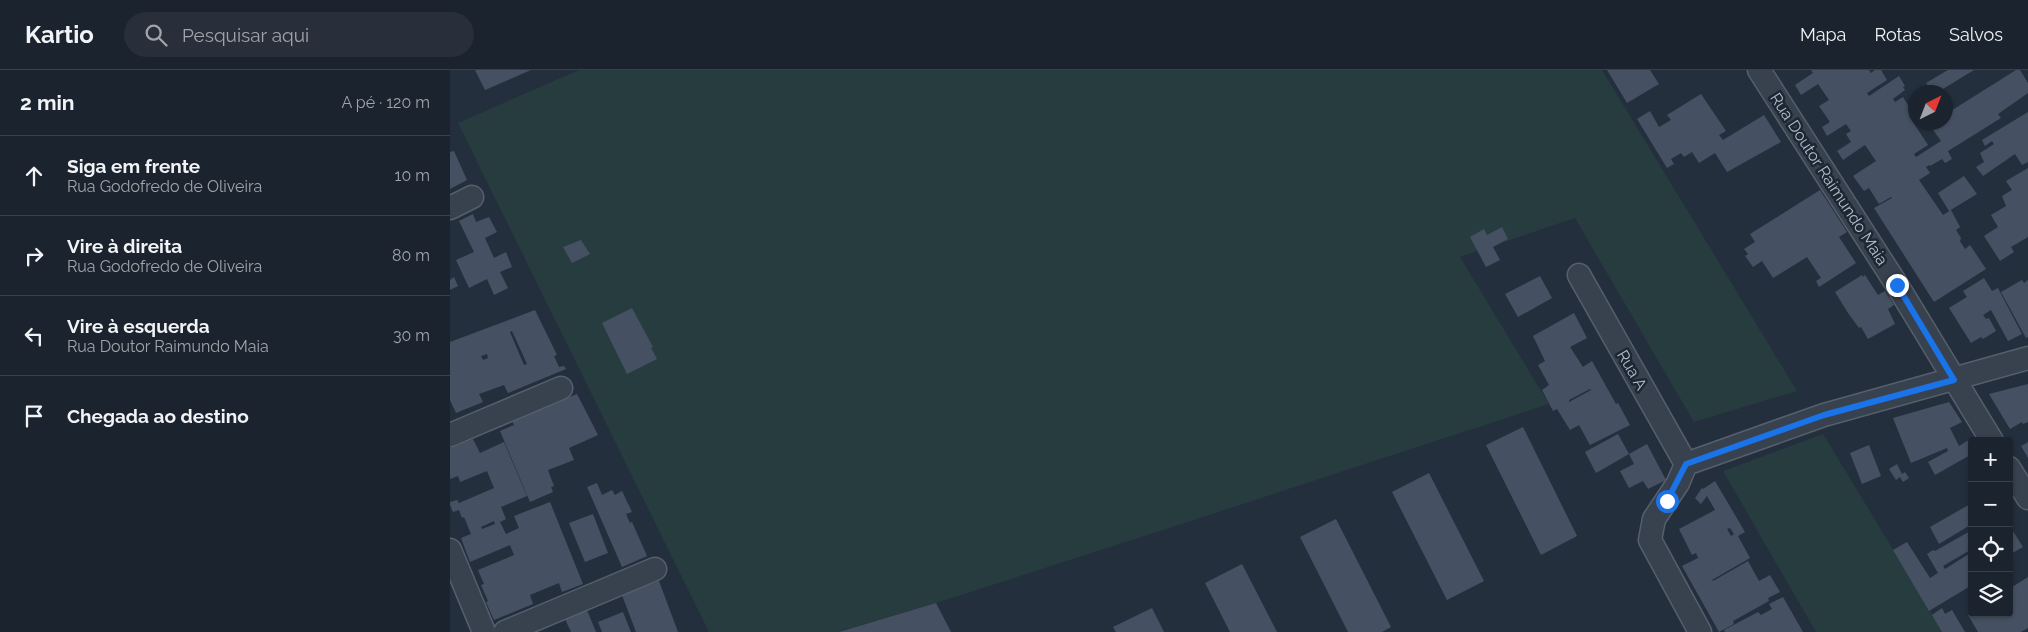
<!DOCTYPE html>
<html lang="pt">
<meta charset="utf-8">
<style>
body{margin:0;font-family:Raleway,sans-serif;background:#282f3a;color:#f1f3f6}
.controls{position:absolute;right:15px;bottom:15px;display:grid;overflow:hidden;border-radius:5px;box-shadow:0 1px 4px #0004}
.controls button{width:45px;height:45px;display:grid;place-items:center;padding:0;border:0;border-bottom:1px solid #39404a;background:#1b232e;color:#f1f3f6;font:25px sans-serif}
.compass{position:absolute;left:1458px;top:15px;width:45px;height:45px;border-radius:50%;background:#1b232e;box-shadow:0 1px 4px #0004;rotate:42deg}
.stop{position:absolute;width:15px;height:15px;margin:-11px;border:4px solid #1a73e8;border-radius:50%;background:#fff}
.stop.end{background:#1a73e8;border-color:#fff;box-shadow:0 1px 5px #0008}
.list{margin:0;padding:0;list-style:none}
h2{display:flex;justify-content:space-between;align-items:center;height:65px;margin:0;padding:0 20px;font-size:21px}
h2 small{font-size:16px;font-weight:400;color:#a0a4aa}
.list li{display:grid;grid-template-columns:32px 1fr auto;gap:15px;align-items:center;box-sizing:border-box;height:80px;padding:0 20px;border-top:1px solid #39404a}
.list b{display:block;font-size:19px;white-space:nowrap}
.list p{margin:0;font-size:16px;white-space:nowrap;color:#a0a4aa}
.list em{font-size:16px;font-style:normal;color:#a0a4aa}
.icon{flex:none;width:28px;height:28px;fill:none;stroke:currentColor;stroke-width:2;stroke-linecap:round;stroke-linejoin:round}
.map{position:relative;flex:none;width:1578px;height:562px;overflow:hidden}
header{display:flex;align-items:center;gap:30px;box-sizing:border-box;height:70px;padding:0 25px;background:#1b232e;border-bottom:1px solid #39404a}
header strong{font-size:24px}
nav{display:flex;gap:28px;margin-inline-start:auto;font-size:18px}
.search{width:350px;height:45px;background:#282f3a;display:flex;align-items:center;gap:12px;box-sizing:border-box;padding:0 18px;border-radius:28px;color:#a0a4aa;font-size:19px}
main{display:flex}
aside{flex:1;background:#1b232e}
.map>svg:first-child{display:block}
.green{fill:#263c3f}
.building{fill:#455162;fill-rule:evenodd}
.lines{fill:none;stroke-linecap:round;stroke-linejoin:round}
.minor-casing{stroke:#565f6c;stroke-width:25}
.minor{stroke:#38414e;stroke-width:22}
.route{stroke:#1a73e8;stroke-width:6}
.labels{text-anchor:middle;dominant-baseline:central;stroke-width:5;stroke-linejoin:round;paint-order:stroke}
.street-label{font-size:16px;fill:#b4bcc9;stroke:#1d2633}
</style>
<header>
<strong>Kartio</strong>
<div class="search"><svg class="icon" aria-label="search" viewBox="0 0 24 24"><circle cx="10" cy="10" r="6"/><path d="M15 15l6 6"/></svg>Pesquisar aqui</div>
<nav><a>Mapa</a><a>Rotas</a><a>Salvos</a></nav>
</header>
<main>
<aside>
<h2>2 min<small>A pé · 120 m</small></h2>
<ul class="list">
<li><svg class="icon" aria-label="ahead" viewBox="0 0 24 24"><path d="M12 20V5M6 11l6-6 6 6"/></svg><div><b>Siga em frente</b><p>Rua Godofredo de Oliveira</p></div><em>10 m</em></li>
<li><svg class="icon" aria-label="right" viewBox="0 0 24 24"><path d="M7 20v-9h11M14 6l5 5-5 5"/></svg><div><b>Vire à direita</b><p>Rua Godofredo de Oliveira</p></div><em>80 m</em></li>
<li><svg class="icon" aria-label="left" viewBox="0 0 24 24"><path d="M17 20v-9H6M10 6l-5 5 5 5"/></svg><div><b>Vire à esquerda</b><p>Rua Doutor Raimundo Maia</p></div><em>30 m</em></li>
<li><svg class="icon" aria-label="arrive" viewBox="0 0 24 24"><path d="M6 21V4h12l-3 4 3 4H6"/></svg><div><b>Chegada ao destino</b></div></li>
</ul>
</aside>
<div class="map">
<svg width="1578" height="562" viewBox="0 0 1578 562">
<rect width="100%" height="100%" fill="#242f3e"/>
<path class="green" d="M 129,0 L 1152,0 L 1347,321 L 1244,352 L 1125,148 L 1010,187 L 1099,334 L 713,460 L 486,533 L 388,562 L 259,562 L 8,53 Z
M 1373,364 L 1493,562 L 1366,562 L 1273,401 Z"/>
<path class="building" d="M 25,0 L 81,0 L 35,20 Z
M 1157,0 L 1200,0 L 1209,14 L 1177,33 Z
M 1361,0 L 1419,0 L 1421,3 L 1425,0 L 1431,0 L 1437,10 L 1417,23 L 1419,26 L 1449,6 L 1455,16 L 1453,17 L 1455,20 L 1443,29 L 1445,32 L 1453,27 L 1463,43 L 1459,46 L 1478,75 L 1464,84 L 1466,87 L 1491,71 L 1479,54 L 1496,52 L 1496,44 L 1566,0 L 1570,0 L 1578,13 L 1578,23 L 1548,44 L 1551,48 L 1498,81 L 1502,89 L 1495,93 L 1492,89 L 1480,96 L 1479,95 L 1476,97 L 1480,103 L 1469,110 L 1493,145 L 1501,140 L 1510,157 L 1506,160 L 1511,168 L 1510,171 L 1515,179 L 1520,175 L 1536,199 L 1484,232 L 1424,138 L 1442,128 L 1441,127 L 1429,134 L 1419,118 L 1414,121 L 1403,106 L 1426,91 L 1415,75 L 1393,90 L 1387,81 L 1401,72 L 1396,64 L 1401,61 L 1396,54 L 1377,66 L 1372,57 L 1380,52 L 1369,36 L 1379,30 L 1368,14 L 1351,25 L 1345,15 L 1363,3 Z
M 1498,0 L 1524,0 L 1488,22 L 1483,22 L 1476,13 Z
M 1251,24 L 1276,61 L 1269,65 L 1273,70 L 1314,45 L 1331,72 L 1277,102 L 1265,83 L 1249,93 L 1242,82 L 1234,87 L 1231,83 L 1221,89 L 1224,94 L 1217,98 L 1187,49 L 1200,41 L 1209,57 L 1221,50 L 1217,45 Z
M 1578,42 L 1578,92 L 1572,95 L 1565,84 L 1533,106 L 1526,97 L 1534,92 L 1530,83 L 1544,74 L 1542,71 L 1535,76 L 1532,70 Z
M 4,81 L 17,110 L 0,119 L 0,82 Z
M 1578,98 L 1578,167 L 1561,177 L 1564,182 L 1550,191 L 1534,166 L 1548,157 L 1541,145 L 1556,136 L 1552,126 L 1562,120 L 1556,111 Z
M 1514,106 L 1527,124 L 1499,141 L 1488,123 Z
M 1370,120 L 1397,162 L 1389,167 L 1406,193 L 1369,217 L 1366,211 L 1371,208 L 1357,187 L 1323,208 L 1312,191 L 1303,197 L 1295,186 L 1298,184 L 1294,179 L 1305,172 L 1300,164 Z
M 23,144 L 26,152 L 39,147 L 47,162 L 35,168 L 44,188 L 56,182 L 62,197 L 50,202 L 58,218 L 44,225 L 37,209 L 19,218 L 6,190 L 24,182 L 9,151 Z
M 1052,157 L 1058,169 L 1043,177 L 1050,190 L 1036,197 L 1020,167 L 1034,159 L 1037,165 Z
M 131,170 L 140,184 L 122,193 L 113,177 Z
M 1412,205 L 1413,207 L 1415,205 L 1428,225 L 1435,221 L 1444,235 L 1438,239 L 1445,254 L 1418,269 L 1411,257 L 1409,258 L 1398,243 L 1385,222 Z
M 1090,206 L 1102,228 L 1068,247 L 1055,224 Z
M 4,207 L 8,216 L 0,220 L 0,210 Z
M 1534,208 L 1542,221 L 1548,218 L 1572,264 L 1558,271 L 1541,240 L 1533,245 L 1536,249 L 1539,248 L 1546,261 L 1533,269 L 1531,267 L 1521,273 L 1499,238 L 1517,227 L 1513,221 Z
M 1572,210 L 1574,213 L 1578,210 L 1578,267 L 1576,268 L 1551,222 Z
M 182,238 L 203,277 L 201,278 L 207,289 L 177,304 L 152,253 Z
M 85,240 L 107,285 L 104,286 L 109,297 L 114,296 L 116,299 L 58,323 L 54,315 L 29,324 L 33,332 L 6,343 L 0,330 L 0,272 ZM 62,261 L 77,294 L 74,295 L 60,262 ZM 37,284 L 38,288 L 33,290 L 31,286 Z
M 1124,243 L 1137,268 L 1120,277 L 1133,297 L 1142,291 L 1166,334 L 1168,333 L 1180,355 L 1140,375 L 1129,355 L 1120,360 L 1107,339 L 1103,341 L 1092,320 L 1099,315 L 1088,295 L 1095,291 L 1083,266 ZM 1140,319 L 1141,320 L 1119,332 L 1119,330 Z
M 1578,314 L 1578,352 L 1573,354 L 1572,352 L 1560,359 L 1539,324 Z
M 127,324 L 148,365 L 119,378 L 124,390 L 98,400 L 104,416 L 101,417 L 103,422 L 80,432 L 50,361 L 64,355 L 62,351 Z
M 1499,332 L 1512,352 L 1500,358 L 1509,376 L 1522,368 L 1524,371 L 1522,371 L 1522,384 L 1485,405 L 1478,392 L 1507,376 L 1498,381 L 1497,378 L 1461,393 L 1443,348 Z
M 1073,357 L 1127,466 L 1091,485 L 1036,375 Z
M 1168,364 L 1179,384 L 1197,374 L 1216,410 L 1198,419 L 1193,411 L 1179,418 L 1170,401 L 1184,394 L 1179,384 L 1146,403 L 1135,382 Z
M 23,369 L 30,383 L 54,372 L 77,426 L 51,437 L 56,449 L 50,452 L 56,464 L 69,458 L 64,446 L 100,432 L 133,514 L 112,522 L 109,513 L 80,525 L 83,534 L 44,550 L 36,532 L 38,531 L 31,515 L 34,514 L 28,500 L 64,485 L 60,475 L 20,492 L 11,468 L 21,464 L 14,447 L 12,448 L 9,440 L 3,442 L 0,435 L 0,432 L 7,430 L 9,433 L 44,418 L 37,401 L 10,412 L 8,406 L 0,409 L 0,378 ZM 44,451 L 45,454 L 32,459 L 31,457 Z
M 1578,372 L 1578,388 L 1571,376 Z
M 1419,375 L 1431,406 L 1412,414 L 1400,383 Z
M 1447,394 L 1452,404 L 1455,402 L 1459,408 L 1453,412 L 1450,407 L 1446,410 L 1439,399 Z
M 979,403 L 1034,511 L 997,530 L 942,422 Z
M 1265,411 L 1295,462 L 1288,466 L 1300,488 L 1262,510 L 1263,511 L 1298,491 L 1309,511 L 1320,505 L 1330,522 L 1318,528 L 1319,531 L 1283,551 L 1284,554 L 1269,562 L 1232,496 L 1248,488 L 1246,483 L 1242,485 L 1229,459 L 1265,440 L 1257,426 L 1251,434 L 1245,428 L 1252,418 L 1253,419 ZM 1280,458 L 1284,464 L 1281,466 L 1277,459 Z
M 147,413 L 152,425 L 162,420 L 165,425 L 172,421 L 182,442 L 176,444 L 180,453 L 182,452 L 197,486 L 172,497 L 137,417 Z
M 1522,433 L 1522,454 L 1489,474 L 1480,457 Z
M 143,444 L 158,483 L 135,492 L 119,453 Z
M 886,449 L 941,557 L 932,562 L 898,562 L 850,467 Z
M 1561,458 L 1573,477 L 1559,485 L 1559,459 Z
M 1522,460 L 1522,479 L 1493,496 L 1495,499 L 1522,482 L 1522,515 L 1479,541 L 1443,480 L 1457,472 L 1480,508 L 1488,503 L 1477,484 L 1483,480 L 1485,481 Z
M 792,494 L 827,562 L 780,562 L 755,513 Z
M 1578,507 L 1578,558 L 1571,562 L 1528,562 L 1518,545 L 1522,543 L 1559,543 L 1559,519 Z
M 209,511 L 228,562 L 186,562 L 172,525 Z
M 1333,527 L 1353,562 L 1275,562 L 1274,560 L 1308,542 L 1311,545 L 1322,539 L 1319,534 Z
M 486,533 L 501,562 L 389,562 Z
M 702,538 L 714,562 L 666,562 L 663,557 Z
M 1492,538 L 1495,544 L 1502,540 L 1515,562 L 1492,562 L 1482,545 Z
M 137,540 L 146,562 L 121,562 L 115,549 Z
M 173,542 L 181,562 L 152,562 L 148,552 Z"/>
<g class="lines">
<g class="minor-casing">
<path id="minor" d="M 1309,0 L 1447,215 L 1542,371
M 0,138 L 22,127
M 1129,205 L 1236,394
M 0,365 L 111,318
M 1559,398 L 1578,428
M 0,480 L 34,562
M 55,562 L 205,499
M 1250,562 L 1200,470 L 1204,449 L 1228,413 L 1236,394 L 1374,345 L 1578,288"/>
</g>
<use href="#minor" class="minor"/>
</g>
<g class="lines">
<path class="route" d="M 1217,431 L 1236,394 L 1374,345 L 1504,310 L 1447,215"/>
</g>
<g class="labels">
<g class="street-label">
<text transform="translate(1379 109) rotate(57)">Rua Doutor Raimundo Maia</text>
<text transform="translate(1182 300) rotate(60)">Rua A</text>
</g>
</g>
</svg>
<div class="controls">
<button>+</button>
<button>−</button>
<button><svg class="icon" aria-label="locate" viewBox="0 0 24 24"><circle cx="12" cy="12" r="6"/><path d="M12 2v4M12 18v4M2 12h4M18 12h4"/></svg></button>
<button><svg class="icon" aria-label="layers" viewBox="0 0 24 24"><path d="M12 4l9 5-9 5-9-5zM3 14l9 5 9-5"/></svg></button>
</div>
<svg class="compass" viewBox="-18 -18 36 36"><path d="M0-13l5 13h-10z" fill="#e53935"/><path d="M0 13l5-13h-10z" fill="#a0a4aa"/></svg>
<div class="stop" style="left:1217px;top:431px"></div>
<div class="stop end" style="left:1447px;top:215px"></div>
</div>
</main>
